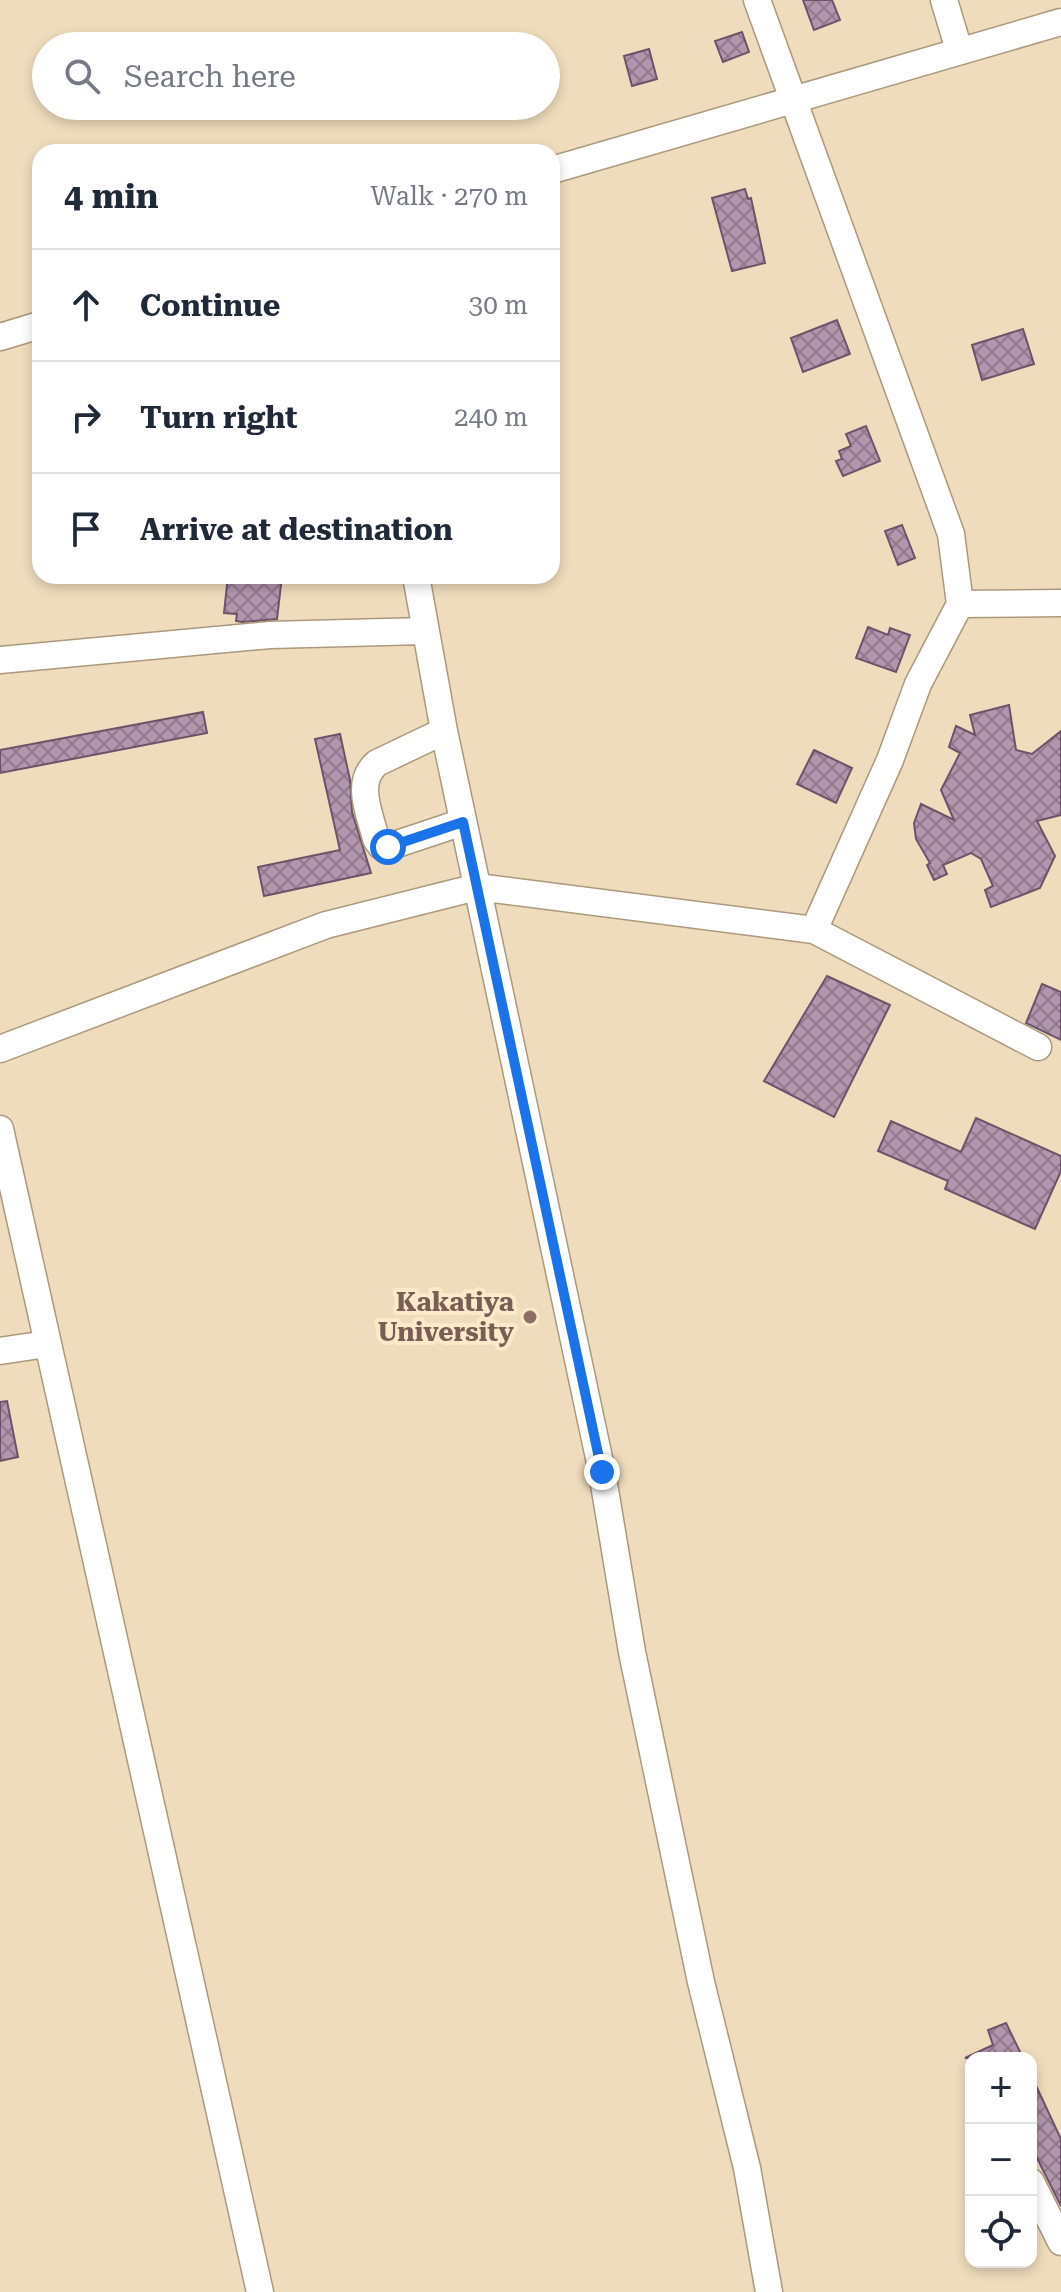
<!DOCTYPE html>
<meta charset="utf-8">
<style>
body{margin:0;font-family:"Roboto Serif",serif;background:#f2f2f3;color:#1f2937}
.controls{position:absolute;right:24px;bottom:24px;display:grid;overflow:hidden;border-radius:16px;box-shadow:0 4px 12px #0003}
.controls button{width:72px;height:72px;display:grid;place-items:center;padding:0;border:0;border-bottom:2px solid #e0e1e3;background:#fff;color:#1f2937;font:40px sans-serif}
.stop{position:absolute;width:24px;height:24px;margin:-18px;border:6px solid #1a73e8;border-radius:50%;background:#fff}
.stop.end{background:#1a73e8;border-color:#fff;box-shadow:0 2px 8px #0008}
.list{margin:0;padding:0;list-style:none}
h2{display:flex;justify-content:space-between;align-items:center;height:104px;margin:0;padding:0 32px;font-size:34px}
h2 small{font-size:26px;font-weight:400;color:#747a83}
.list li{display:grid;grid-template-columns:52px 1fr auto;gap:24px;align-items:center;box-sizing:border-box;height:112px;padding:0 32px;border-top:2px solid #e0e1e3}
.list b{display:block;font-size:30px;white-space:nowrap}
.list em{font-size:26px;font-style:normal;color:#747a83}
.icon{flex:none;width:44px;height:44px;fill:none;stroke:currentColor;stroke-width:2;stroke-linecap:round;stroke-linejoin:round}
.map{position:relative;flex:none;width:1061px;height:2292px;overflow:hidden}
.search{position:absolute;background:#fff;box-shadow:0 4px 12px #0003;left:32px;top:32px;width:528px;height:88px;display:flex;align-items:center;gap:20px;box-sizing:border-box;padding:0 28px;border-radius:44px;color:#747a83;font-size:30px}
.panel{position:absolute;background:#fff;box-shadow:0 4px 12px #0003;left:32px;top:144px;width:528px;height:440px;border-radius:24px}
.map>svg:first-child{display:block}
.building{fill:url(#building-cross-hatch);stroke:#6c5369;stroke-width:2}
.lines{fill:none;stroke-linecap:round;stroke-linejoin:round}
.minor-casing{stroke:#ab997c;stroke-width:29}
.minor{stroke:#fff;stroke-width:26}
.route{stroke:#1a73e8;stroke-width:10}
.education-dot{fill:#8d6e63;stroke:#fce9c9;stroke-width:3}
.labels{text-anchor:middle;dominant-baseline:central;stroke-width:8;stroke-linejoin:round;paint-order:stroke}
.education-label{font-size:26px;font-weight:bold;fill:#785e54;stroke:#fce9c9;text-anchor:end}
</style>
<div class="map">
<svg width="1061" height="2292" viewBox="0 0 1061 2292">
<defs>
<pattern id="building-cross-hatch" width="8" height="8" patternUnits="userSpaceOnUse" patternTransform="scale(2)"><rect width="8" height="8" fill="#b296ae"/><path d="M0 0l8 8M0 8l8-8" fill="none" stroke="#90798c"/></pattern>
</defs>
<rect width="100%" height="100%" fill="#efdcbc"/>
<path class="building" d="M 803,0 L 832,0 L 840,20 L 814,30 Z
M 742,32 L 749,52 L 723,62 L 715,41 Z
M 649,49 L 657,79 L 632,86 L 624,56 Z
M 745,189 L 748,199 L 751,198 L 765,263 L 732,271 L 712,198 Z
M 837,320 L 850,354 L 803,372 L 791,338 Z
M 1023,329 L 1034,364 L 982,380 L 972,345 Z
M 866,426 L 880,461 L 843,476 L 836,461 L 842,459 L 839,451 L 851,446 L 846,434 Z
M 902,525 L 915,558 L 898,565 L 885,531 Z
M 228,576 L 282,576 L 277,619 L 242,622 L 236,621 L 237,614 L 224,613 Z
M 868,627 L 888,635 L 890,628 L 910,635 L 896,672 L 856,658 Z
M 1009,705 L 1016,750 L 1032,754 L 1061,731 L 1061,815 L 1037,821 L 1055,856 L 1040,888 L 991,907 L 985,890 L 993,886 L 981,859 L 971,853 L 943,865 L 947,874 L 934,880 L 927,865 L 930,863 L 916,839 L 914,823 L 921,804 L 954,820 L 941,790 L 960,753 L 949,747 L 956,726 L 975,735 L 970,715 Z
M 203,712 L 207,733 L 0,773 L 0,750 Z
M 340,734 L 350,780 L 352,812 L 371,873 L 264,896 L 258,867 L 340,850 L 315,739 Z
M 814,750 L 852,768 L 836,803 L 797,784 Z
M 827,976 L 890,1005 L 834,1117 L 764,1081 Z
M 1042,984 L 1061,992 L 1061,1040 L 1026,1023 Z
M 976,1118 L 1061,1156 L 1061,1171 L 1035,1229 L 945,1189 L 948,1181 L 878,1151 L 891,1121 L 961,1152 Z
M 7,1401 L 18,1457 L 0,1461 L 0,1402 Z
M 1006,2023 L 1023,2058 L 965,2058 L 993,2045 L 988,2030 Z
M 1031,2075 L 1061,2139 L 1061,2206 L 1031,2146 Z"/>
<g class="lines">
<g class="minor-casing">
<path id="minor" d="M 757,0 L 951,534 L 960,604 L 918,684 L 890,760 L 814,930
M 944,0 L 959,50
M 552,170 L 1061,22
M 0,337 L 40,325
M 416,576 L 444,731 L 602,1472 L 632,1652 L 701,1982 L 747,2168 L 769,2292
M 960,604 L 1061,603
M 0,660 L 270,635 L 424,631
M 444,731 L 377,763 C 354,782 370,814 376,839 L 381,846 L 388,847 L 463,822
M 0,1049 L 326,925 L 477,887 L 814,930 L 1038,1047
M 0,1129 L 260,2292
M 0,1351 L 47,1344
M 1031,2182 L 1061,2242"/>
</g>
<use href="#minor" class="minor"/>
</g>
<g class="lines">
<path class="route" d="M 388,847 L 463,822 L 602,1472"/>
</g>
<circle class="education-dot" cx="530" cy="1317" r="8"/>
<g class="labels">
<g class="education-label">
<text x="514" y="1302">Kakatiya<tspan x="514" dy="30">University</tspan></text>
</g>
</g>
</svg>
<div class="controls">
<button>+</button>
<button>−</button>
<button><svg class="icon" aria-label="locate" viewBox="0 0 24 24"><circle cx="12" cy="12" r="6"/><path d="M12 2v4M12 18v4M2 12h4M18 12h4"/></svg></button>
</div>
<div class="stop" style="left:388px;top:847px"></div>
<div class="stop end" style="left:602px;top:1472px"></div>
<div class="search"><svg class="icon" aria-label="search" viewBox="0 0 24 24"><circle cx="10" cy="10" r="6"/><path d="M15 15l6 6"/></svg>Search here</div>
<section class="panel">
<h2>4 min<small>Walk · 270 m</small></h2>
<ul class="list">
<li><svg class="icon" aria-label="ahead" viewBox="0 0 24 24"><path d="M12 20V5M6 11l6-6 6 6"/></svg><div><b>Continue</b></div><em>30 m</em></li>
<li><svg class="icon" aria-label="right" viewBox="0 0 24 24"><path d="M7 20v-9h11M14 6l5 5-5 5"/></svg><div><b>Turn right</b></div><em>240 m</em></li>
<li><svg class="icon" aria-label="arrive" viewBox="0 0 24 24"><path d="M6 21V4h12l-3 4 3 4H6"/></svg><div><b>Arrive at destination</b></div></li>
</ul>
</section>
</div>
